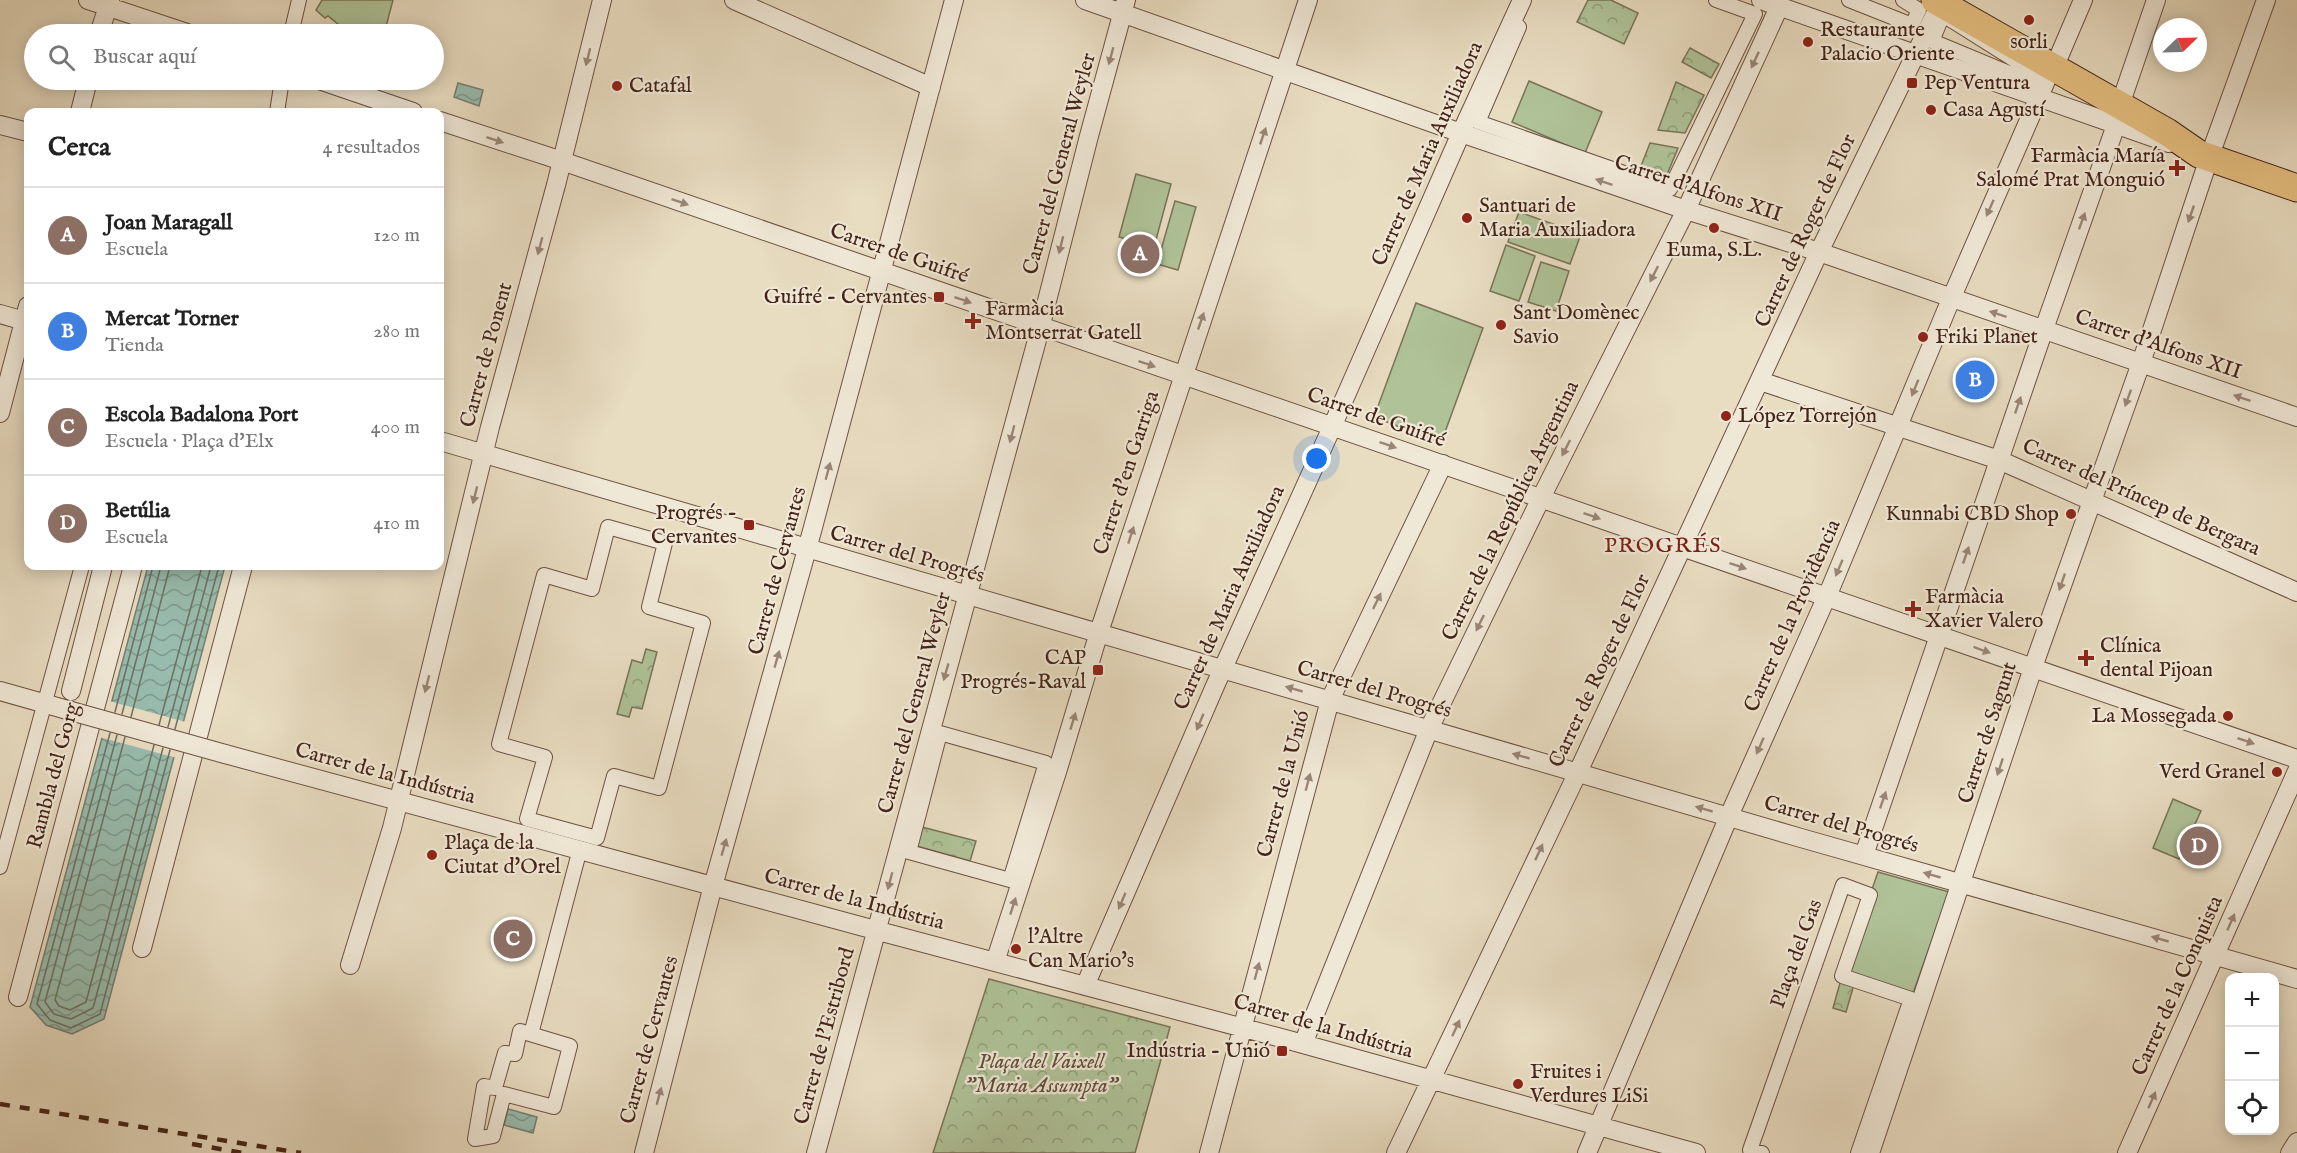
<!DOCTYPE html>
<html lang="es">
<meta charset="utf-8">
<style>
body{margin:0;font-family:"IM FELL English",serif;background:#f6f6f6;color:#222}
.controls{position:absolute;right:18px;bottom:18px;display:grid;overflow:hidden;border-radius:12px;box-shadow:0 3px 15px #0003}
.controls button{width:54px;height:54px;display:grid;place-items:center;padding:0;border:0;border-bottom:2px solid #e0e0e0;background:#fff;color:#222;font:30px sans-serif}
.compass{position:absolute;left:2153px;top:18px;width:54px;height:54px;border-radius:50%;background:#fff;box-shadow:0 3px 15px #0003;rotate:67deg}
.you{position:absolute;left:1317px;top:459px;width:21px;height:21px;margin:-15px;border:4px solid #fff;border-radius:50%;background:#1a73e8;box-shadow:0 0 0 9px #1a73e833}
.badge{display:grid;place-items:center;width:39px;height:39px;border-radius:50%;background:#111827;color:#fff;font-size:20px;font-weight:700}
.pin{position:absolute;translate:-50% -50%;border:3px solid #fff;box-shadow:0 2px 6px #0006}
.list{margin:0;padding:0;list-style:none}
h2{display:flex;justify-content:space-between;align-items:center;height:78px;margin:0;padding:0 24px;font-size:26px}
h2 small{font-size:20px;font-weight:400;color:#767676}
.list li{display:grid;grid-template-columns:39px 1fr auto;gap:18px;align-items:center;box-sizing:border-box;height:96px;padding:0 24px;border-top:2px solid #e0e0e0}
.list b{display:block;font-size:22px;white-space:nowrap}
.list p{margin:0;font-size:20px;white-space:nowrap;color:#767676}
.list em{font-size:20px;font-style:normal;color:#767676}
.icon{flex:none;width:33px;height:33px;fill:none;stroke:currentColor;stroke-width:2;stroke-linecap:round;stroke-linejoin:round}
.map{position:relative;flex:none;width:2297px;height:1153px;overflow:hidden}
.search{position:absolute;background:#fff;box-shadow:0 3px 15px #0003;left:24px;top:24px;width:420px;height:66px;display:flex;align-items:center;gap:15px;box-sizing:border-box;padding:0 21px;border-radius:33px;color:#767676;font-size:22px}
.panel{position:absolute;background:#fff;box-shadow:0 3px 15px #0003;left:24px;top:108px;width:420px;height:462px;border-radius:12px}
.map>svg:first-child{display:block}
.park{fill:url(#park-crowns);stroke:#7a7358;stroke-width:1.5}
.garden{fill:#afc298;stroke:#7a7358;stroke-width:1.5}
.water{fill:url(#water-waves);stroke:#767f72;stroke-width:1.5}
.pier{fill:#e8dcc1}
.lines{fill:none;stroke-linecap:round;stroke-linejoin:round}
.shore{stroke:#6e7062;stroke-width:1.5}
.pedestrian-casing{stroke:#6d5242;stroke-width:16}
.minor-casing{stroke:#6d5242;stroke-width:20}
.primary-casing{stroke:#442417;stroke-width:29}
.pedestrian{stroke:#f0e8d7;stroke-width:14}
.minor{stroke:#f0e8d7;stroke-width:18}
.primary{stroke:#e4be80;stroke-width:27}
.rail{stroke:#442417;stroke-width:4.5;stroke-dasharray:10 10;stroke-linecap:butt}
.minor-bridge-casing{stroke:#6d5242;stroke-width:20;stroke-linecap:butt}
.minor-bridge{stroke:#f0e8d7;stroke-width:18}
.oneway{fill:#9a8677}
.poi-dot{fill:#8f2418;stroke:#f0e8d7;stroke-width:2}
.labels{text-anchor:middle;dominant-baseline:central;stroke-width:4.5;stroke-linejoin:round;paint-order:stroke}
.poi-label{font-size:21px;fill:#442417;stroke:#f0e8d7;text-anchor:start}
.street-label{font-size:21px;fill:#442417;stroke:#f0e8d7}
.park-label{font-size:21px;font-style:italic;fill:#5f4c37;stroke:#f0e8d7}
.neighbourhood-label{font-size:22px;letter-spacing:1.5px;fill:#7a1f14;stroke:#f0e8d7}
</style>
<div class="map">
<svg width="2297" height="1153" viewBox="0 0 2297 1153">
<defs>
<pattern id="park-crowns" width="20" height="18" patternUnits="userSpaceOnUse" patternTransform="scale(1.5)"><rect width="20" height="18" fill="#afc298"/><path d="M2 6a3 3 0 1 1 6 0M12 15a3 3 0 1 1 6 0" fill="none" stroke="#909d7b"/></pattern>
<pattern id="water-waves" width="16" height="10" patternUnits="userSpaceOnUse" patternTransform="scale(1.5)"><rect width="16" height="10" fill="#98bcae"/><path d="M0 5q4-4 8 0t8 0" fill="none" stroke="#7e998d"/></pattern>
</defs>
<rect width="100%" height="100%" fill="#e8dcc1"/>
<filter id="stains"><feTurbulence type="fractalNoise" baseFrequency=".00333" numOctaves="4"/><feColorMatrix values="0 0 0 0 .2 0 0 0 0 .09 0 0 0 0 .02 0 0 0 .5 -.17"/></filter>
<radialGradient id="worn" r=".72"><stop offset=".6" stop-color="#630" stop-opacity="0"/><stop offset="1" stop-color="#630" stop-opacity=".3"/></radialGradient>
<path class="park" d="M 1588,0 L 1611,0 L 1638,13 L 1624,44 L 1577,22 Z
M 1690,48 L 1719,64 L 1711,78 L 1682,62 Z
M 1676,82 L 1704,95 L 1685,133 L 1658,130 Z
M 1650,143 L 1678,148 L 1666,177 L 1641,166 Z
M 646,649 L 657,652 L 642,709 L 632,707 L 629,717 L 617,714 L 632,660 L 642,663 Z
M 918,826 L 976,841 L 970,861 L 913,845 Z
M 1842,976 L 1855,981 L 1846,1012 L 1833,1008 Z
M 989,979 L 1170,1027 L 1135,1153 L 933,1153 Z"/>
<path class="garden" d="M 322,0 L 393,0 L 384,34 L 350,34 L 328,16 L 325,18 L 316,10 Z
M 1529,81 L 1602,112 L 1585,153 L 1512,122 Z
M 1136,174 L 1171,184 L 1154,247 L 1119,237 Z
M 1175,201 L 1196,207 L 1178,270 L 1157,264 Z
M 1519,212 L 1581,234 L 1570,264 L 1508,242 Z
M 1506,245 L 1535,256 L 1519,301 L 1490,291 Z
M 1541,262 L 1569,271 L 1556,311 L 1528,302 Z
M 1416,303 L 1483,328 L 1441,443 L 1374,417 Z
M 2173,799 L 2201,811 L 2179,859 L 2153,848 Z
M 1878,872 L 1949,892 L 1911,999 L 1842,976 Z"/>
<path class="water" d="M 458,83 L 483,90 L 479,106 L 454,97 Z
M 148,566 L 225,566 L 104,1019 L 72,1034 L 46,1025 L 30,1007 Z
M 508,1109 L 537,1117 L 533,1133 L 504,1125 Z"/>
<path class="pier" d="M 109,701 L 186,722 L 177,758 L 99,737 Z"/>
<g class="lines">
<path class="shore" d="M 115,712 L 153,566
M 122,714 L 161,566
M 131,717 L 170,566
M 159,725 L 202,566
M 168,727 L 211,566
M 175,729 L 219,566
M 110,733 L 37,1004 L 50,1020 L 71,1028 L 100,1014 L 170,750
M 117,735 L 45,1002 L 54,1014 L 71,1019 L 93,1008 L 163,748
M 125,737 L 55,1000 L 59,1006 L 70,1010 L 86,1002 L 154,745"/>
<g class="pedestrian-casing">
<path id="pedestrian" d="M 1849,0 L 1912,25 L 1919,10 L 1903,0
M 1943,15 L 2048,81 L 2045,88 L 1932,41 Z
M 1519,27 L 1478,122 L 1670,189 L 1755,14 L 1716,0
M 291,34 L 299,0
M 277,112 L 282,80
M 608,527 L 665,543 L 649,607 L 703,623 L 659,788 L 614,776 L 597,838 L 527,819 L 545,757 L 499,744 L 544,575 L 592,589 Z
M 940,733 L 1046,763 L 1010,880 L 909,852 Z
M 0,867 L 82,566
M 520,1031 L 570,1046 L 554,1107 L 504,1094 L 493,1136 L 475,1139 L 484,1086 L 495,1088 L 505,1053 L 515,1054 Z
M 531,1034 L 580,849
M 1762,1153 L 1750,1150 L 1843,885 L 1870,895 L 1842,976 L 1911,999 L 1858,1153"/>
</g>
<g class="minor-casing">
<path id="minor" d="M 88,0 L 190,34
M 734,0 L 931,87
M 1085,0 L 1461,133 L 1686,210 L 1819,252 L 2297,417
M 1761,0 L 2169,143
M 99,34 L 110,0
M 2054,68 L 2083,0
M 319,80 L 413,112
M 2120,105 L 2156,0
M 80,112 L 88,80
M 440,121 L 562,161 L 2297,759
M 0,125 L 28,132
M 0,314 L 28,322
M 1760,381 L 1999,460 L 2297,592
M 0,413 L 28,306
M 440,441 L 1801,838 L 2297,979
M 0,691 L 71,711
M 71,691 L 103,566
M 225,754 L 886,933 L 1285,1039 L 1696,1153
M 1864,855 L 2044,329 L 2116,125
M 142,948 L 243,566
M 995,962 L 1057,772 L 1099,632 L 1308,0
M 350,965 L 392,828 L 490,427 L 556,185 L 602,0
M 1085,986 L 1215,686 L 1332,427 L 1461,133 L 1522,0
M 18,997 L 133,566
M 1303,1044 L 1429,729 L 1541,498 L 1686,210 L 1779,7
M 644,1153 L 710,897 L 812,531 L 954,0
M 816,1153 L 1037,340 L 1089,136 L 1126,0
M 1209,1153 L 1330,700 L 1443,464
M 1396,1153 L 1578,772 L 1819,252 L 1942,0
M 1587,1153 L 1729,816 L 1831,587 L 1951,299 L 2039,97
M 1870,1153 L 2037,656 L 2141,363 L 2209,158 L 2266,0
M 2127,1153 L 2297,771
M 2290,1153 L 2297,1142"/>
</g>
<g class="primary-casing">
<path id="primary" d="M 1935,0 L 2167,132 L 2199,154 L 2297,188"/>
</g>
<use href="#pedestrian" class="pedestrian"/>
<use href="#minor" class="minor"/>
<use href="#primary" class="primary"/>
<path class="rail" d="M 0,1104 L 301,1153
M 192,1144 L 243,1153"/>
<g class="minor-bridge-casing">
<path id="minor-bridge" d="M 71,711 L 225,754"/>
</g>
<use href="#minor-bridge" class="minor-bridge"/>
</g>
<defs><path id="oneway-solid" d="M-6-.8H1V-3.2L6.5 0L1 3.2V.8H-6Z" transform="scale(1.5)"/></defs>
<g class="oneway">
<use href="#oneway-solid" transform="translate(1111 56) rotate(105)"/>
<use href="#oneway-solid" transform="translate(588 57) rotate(104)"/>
<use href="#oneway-solid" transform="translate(1755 60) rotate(115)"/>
<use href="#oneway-solid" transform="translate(1263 136) rotate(-71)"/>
<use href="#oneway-solid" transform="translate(495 140) rotate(18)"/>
<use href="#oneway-solid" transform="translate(1604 182) rotate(-161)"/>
<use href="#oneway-solid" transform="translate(680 202) rotate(19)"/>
<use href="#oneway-solid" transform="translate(1990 208) rotate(114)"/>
<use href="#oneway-solid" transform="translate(2191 214) rotate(109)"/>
<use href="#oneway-solid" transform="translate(2082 221) rotate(-70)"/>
<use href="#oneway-solid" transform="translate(1061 245) rotate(104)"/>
<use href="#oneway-solid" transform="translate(540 246) rotate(105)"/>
<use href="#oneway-solid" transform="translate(1654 274) rotate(117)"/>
<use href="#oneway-solid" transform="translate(963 300) rotate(19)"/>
<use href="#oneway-solid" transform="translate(1998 314) rotate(-162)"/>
<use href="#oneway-solid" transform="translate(1201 321) rotate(-71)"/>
<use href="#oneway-solid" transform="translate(1147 364) rotate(19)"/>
<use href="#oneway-solid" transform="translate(1915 388) rotate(112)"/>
<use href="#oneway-solid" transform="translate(2128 398) rotate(110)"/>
<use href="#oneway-solid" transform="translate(2242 398) rotate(-161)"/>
<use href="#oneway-solid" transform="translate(2018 405) rotate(-71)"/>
<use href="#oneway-solid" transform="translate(1012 434) rotate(105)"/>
<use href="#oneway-solid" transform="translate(1388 445) rotate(19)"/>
<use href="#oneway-solid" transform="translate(1566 448) rotate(117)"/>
<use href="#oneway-solid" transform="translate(828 471) rotate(-75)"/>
<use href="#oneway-solid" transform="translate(475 495) rotate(104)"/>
<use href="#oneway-solid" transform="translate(1592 516) rotate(19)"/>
<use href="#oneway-solid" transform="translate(1131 535) rotate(-72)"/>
<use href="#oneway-solid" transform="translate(1966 555) rotate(-71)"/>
<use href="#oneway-solid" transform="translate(1738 566) rotate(19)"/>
<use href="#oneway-solid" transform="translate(1839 568) rotate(113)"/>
<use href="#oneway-solid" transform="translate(2062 582) rotate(109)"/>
<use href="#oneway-solid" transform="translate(1377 601) rotate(-64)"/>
<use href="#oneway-solid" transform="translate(1480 623) rotate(116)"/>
<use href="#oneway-solid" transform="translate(1982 650) rotate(20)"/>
<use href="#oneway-solid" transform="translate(777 659) rotate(-74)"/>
<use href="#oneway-solid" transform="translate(946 672) rotate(106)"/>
<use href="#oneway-solid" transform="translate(427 684) rotate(104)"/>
<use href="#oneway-solid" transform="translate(1294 689) rotate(-164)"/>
<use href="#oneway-solid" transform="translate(1073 721) rotate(-73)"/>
<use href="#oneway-solid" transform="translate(1200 722) rotate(113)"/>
<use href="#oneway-solid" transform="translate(2246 741) rotate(19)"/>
<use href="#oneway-solid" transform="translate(1760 746) rotate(114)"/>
<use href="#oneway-solid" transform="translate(1521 756) rotate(-164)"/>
<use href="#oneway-solid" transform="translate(2000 767) rotate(108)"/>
<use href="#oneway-solid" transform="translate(1308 782) rotate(-75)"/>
<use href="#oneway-solid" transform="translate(1883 800) rotate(-71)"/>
<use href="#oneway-solid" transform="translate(1704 809) rotate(-164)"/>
<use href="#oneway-solid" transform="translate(724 847) rotate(-74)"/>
<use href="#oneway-solid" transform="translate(1539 852) rotate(-65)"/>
<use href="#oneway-solid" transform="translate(1932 875) rotate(-164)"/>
<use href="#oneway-solid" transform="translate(890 881) rotate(105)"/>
<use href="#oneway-solid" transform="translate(1122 901) rotate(113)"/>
<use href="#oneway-solid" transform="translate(1013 906) rotate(-72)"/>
<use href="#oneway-solid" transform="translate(2231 922) rotate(-66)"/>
<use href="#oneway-solid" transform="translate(2160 939) rotate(-164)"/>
<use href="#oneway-solid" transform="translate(1257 971) rotate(-75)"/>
<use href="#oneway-solid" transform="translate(1456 1028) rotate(-65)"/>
<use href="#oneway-solid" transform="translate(659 1096) rotate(-75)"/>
<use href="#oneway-solid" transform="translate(2152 1100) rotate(-66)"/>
</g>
<g class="poi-dot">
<circle cx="2029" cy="20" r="6"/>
<circle cx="1808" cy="42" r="6"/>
<rect x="1906" y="77" width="12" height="12" rx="3"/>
<circle cx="617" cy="86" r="6"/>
<circle cx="1931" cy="110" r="6"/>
<path d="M2174 159h6v6h6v6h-6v6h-6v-6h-6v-6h6z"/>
<circle cx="1467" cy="218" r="6"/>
<circle cx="1714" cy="228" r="6"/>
<rect x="933" y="291" width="12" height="12" rx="3"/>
<path d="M970 312h6v6h6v6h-6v6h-6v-6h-6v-6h6z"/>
<circle cx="1501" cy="325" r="6"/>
<circle cx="1923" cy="337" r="6"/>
<circle cx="1726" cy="416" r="6"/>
<circle cx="2071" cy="514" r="6"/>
<rect x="743" y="519" width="12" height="12" rx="3"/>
<path d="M1910 600h6v6h6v6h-6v6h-6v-6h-6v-6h6z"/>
<path d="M2083 649h6v6h6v6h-6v6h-6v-6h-6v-6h6z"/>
<rect x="1092" y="664" width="12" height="12" rx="3"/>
<circle cx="2228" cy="716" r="6"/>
<circle cx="2277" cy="772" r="6"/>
<circle cx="432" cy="855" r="6"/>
<circle cx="1016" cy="949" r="6"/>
<rect x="1276" y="1045" width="12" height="12" rx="3"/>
<circle cx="1518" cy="1084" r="6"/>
</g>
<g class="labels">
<g class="poi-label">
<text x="1820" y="30">Restaurante<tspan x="1820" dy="24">Palacio Oriente</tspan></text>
<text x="2029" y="42" text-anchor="middle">sorli</text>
<text x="1924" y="83">Pep Ventura</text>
<text x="629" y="86">Catafal</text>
<text x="1943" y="110">Casa Agustí</text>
<text x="2165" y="156" text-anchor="end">Farmàcia María<tspan x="2165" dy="24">Salomé Prat Monguió</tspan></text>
<text x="1479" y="206">Santuari de<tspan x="1479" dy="24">Maria Auxiliadora</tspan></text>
<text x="1714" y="250" text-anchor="middle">Euma, S.L.</text>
<text x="927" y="297" text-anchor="end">Guifré - Cervantes</text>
<text x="985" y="309">Farmàcia<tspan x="985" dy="24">Montserrat Gatell</tspan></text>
<text x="1513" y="313">Sant Domènec<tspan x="1513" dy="24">Savio</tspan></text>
<text x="1935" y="337">Friki Planet</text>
<text x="1738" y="416">López Torrejón</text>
<text x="737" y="513" text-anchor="end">Progrés -<tspan x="737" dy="24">Cervantes</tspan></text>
<text x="2059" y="514" text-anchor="end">Kunnabi CBD Shop</text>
<text x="1925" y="597">Farmàcia<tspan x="1925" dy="24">Xavier Valero</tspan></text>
<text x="2100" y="646">Clínica<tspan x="2100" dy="24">dental Pijoan</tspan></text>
<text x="1086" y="658" text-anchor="end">CAP<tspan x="1086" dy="24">Progrés-Raval</tspan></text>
<text x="2216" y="716" text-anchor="end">La Mossegada</text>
<text x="2265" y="772" text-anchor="end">Verd Granel</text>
<text x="444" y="843">Plaça de la<tspan x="444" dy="24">Ciutat d'Orel</tspan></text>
<text x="1028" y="937">l'Altre<tspan x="1028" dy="24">Can Mario's</tspan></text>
<text x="1270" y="1051" text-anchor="end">Indústria - Unió</text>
<text x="1530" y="1072">Fruites i<tspan x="1530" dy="24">Verdures LiSi</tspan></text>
</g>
<g class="street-label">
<text transform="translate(1428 154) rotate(-66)">Carrer de Maria Auxiliadora</text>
<text transform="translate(1060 164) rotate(-75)">Carrer del General Weyler</text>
<text transform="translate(1698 189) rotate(18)">Carrer d'Alfons XII</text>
<text transform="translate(1806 231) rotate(-65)">Carrer de Roger de Flor</text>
<text transform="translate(899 254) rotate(19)">Carrer de Guifré</text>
<text transform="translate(2158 345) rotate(19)">Carrer d'Alfons XII</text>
<text transform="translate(487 355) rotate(-75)">Carrer de Ponent</text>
<text transform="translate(1376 418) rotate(19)">Carrer de Guifré</text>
<text transform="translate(1127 473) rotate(-72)">Carrer d'en Garriga</text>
<text transform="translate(2141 498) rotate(24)">Carrer del Príncep de Bergara</text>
<text transform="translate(1511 511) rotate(-64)">Carrer de la República Argentina</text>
<text transform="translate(907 555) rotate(16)">Carrer del Progrés</text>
<text transform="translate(778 571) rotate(-75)">Carrer de Cervantes</text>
<text transform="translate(1230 598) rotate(-66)">Carrer de Maria Auxiliadora</text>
<text transform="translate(1793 616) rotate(-66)">Carrer de la Providència</text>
<text transform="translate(1600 671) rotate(-65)">Carrer de Roger de Flor</text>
<text transform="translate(1374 690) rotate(16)">Carrer del Progrés</text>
<text transform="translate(915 703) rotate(-75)">Carrer del General Weyler</text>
<text transform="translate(1988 733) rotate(-72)">Carrer de Sagunt</text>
<text transform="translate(385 774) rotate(15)">Carrer de la Indústria</text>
<text transform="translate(54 776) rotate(-75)">Rambla del Gorg</text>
<text transform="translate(1284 784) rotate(-75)">Carrer de la Unió</text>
<text transform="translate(1841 825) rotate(16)">Carrer del Progrés</text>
<text transform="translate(854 900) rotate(15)">Carrer de la Indústria</text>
<text transform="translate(1797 954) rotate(-70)">Plaça del Gas</text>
<text transform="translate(2178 986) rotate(-66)">Carrer de la Conquista</text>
<text transform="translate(1323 1027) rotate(16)">Carrer de la Indústria</text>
<text transform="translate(825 1036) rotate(-75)">Carrer de l'Estribord</text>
<text transform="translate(650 1040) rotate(-75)">Carrer de Cervantes</text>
</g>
<g class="park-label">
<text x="1041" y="1062">Plaça del Vaixell<tspan x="1041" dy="24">"Maria Assumpta"</tspan></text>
</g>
<g class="neighbourhood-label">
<text x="1663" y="546">PROGRÉS</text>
</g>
</g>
<rect width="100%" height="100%" filter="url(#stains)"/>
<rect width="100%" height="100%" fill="url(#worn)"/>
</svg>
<div class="controls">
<button>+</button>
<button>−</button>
<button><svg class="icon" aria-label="locate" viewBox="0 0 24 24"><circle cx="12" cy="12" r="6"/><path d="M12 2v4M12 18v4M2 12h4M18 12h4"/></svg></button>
</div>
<svg class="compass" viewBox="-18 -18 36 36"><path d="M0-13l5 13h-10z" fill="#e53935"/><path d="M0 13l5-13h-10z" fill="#767676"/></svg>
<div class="you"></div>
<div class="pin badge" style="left:1140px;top:254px;background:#8d6e63">A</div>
<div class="pin badge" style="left:1975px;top:380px;background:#3f7fe0">B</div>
<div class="pin badge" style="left:513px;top:939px;background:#8d6e63">C</div>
<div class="pin badge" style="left:2199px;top:846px;background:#8d6e63">D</div>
<div class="search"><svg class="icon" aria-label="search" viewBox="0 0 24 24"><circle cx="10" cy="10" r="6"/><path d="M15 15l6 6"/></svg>Buscar aquí</div>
<section class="panel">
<h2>Cerca<small>4 resultados</small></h2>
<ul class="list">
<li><span class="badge" style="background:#8d6e63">A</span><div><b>Joan Maragall</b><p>Escuela</p></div><em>120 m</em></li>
<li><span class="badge" style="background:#3f7fe0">B</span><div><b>Mercat Torner</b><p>Tienda</p></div><em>280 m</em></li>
<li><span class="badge" style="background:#8d6e63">C</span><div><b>Escola Badalona Port</b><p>Escuela · Plaça d'Elx</p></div><em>400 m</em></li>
<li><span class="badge" style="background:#8d6e63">D</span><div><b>Betúlia</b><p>Escuela</p></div><em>410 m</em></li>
</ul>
</section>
</div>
